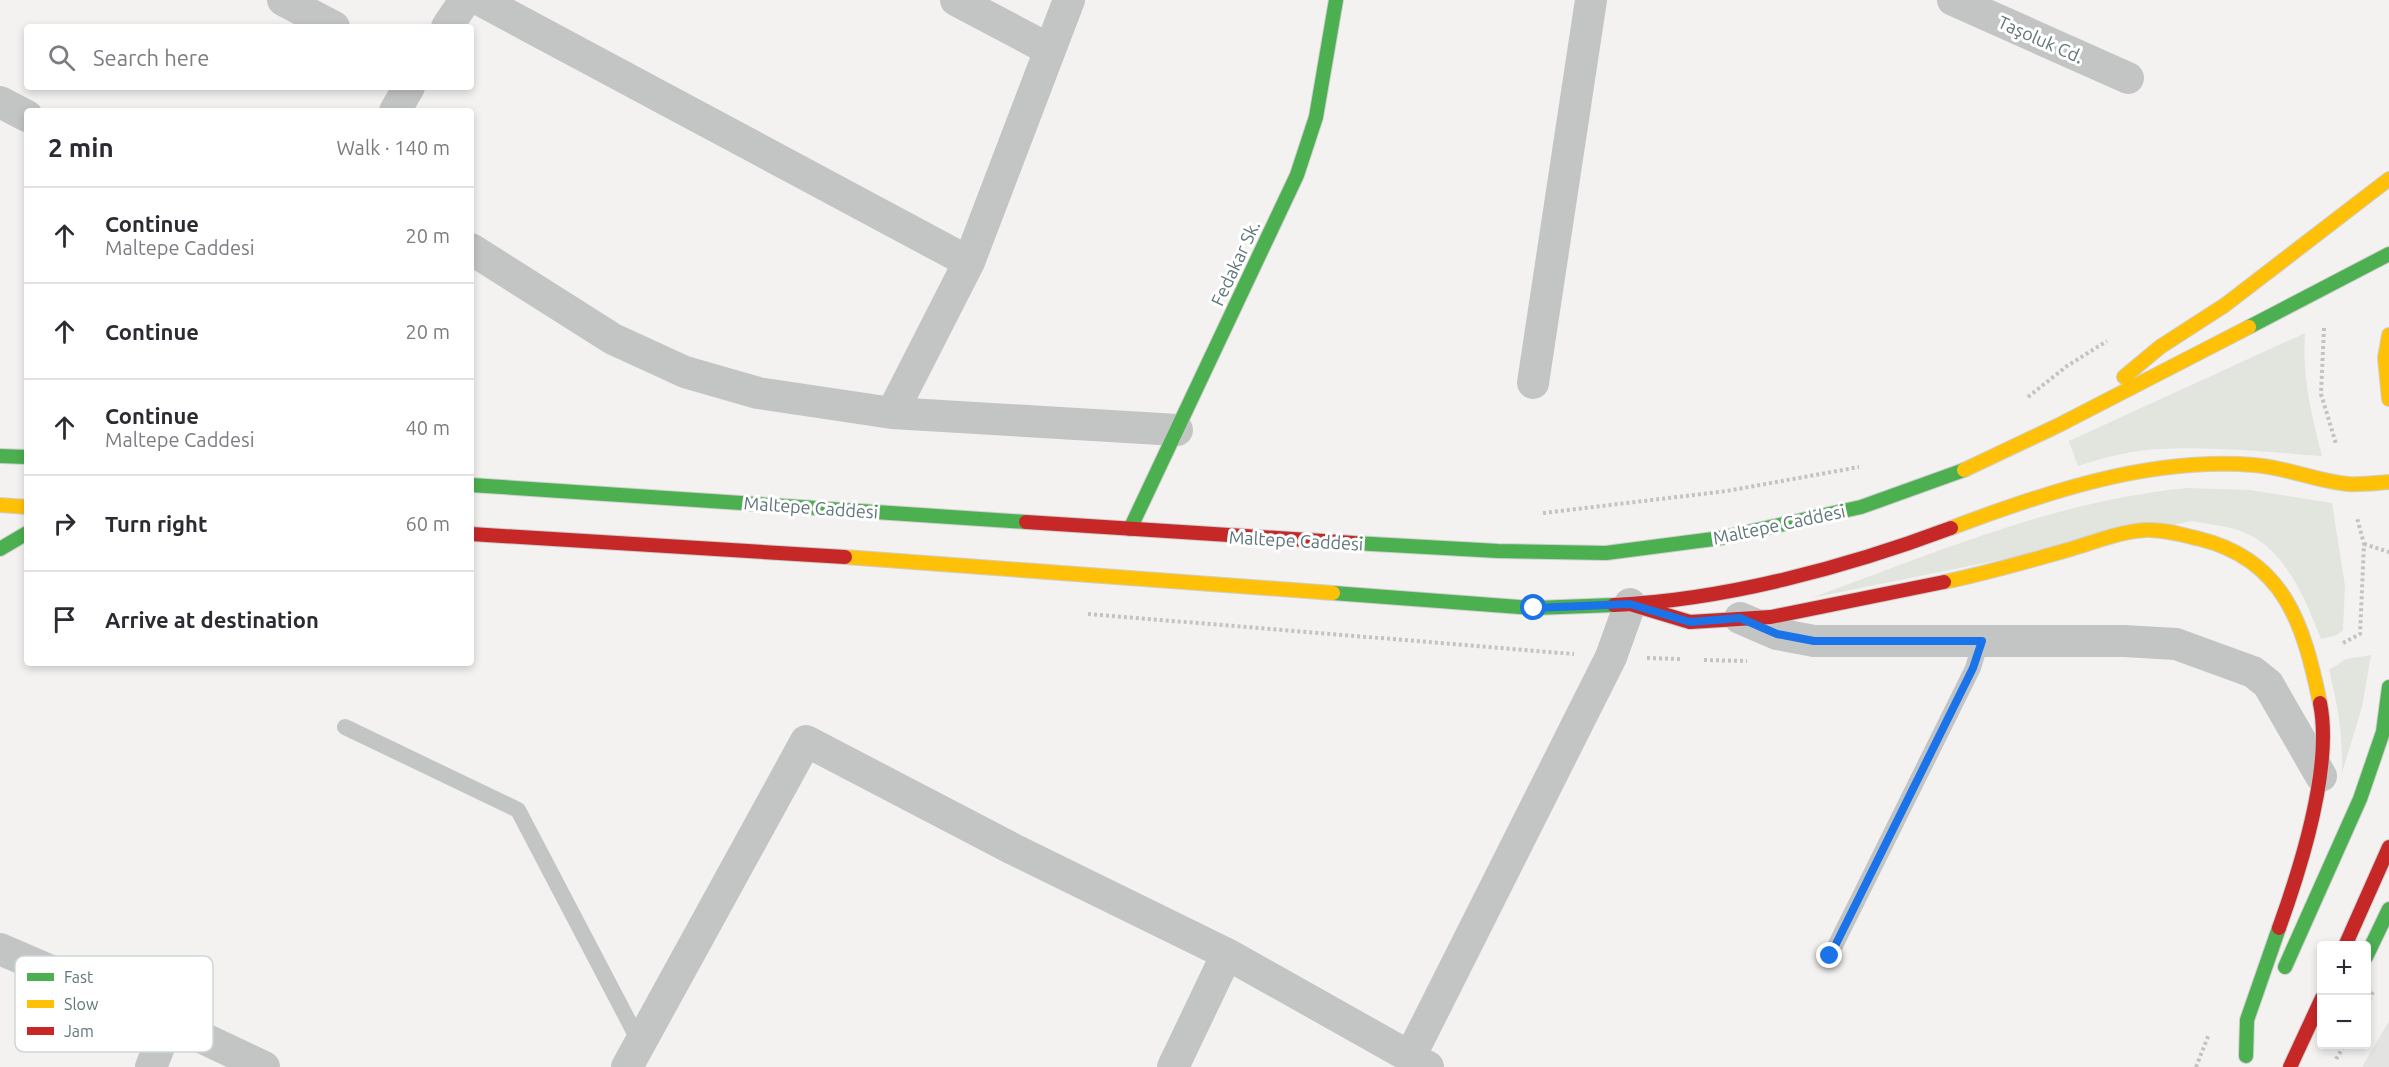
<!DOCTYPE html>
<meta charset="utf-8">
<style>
body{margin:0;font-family:Ubuntu,sans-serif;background:#f7f7f7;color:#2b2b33}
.controls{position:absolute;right:18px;bottom:18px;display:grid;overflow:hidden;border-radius:6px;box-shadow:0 3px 9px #0003}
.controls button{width:54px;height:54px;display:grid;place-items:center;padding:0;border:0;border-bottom:2px solid #e1e1e2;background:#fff;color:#2b2b33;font:30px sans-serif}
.stop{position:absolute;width:18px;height:18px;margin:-14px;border:4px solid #1a73e8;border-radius:50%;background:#fff}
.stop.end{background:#1a73e8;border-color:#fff;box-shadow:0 2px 6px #0008}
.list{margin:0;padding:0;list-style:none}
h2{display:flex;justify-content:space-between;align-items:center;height:78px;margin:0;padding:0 24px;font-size:26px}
h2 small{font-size:20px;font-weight:400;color:#7c7c81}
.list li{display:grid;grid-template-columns:39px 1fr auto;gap:18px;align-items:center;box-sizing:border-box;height:96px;padding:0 24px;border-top:2px solid #e1e1e2}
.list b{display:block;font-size:22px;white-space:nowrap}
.list p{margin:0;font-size:20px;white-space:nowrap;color:#7c7c81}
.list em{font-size:20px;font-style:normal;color:#7c7c81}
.icon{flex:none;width:33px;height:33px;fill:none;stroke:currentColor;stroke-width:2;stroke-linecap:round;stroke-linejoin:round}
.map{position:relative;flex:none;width:2389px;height:1067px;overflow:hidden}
.search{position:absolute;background:#fff;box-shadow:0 3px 9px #0003;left:24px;top:24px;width:450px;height:66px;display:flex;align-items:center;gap:15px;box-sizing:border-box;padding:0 21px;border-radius:6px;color:#7c7c81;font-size:22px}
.panel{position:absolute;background:#fff;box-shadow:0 3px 9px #0003;left:24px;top:108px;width:450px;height:558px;border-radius:6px}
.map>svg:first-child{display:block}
.built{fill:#e3e3e2}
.green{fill:#e2e4de}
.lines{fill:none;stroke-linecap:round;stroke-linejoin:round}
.fast-casing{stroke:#cecfcf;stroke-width:16}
.slow-casing{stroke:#cecfcf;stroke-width:16}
.jam-casing{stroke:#cecfcf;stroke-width:16}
.path{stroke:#c2c3c4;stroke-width:4;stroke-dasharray:3 3;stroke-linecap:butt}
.lane{stroke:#c3c5c5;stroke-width:16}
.street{stroke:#c3c5c5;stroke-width:32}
.fast{stroke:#4caf50;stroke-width:14}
.slow{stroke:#ffc107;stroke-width:14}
.jam{stroke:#c62828;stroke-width:14}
.route{stroke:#1a73e8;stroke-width:8}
.labels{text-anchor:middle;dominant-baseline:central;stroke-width:6;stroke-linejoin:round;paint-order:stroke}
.street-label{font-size:18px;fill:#60767a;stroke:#fff}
.key{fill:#fff;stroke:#cfd6d7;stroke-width:1.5}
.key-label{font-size:16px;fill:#60767a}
</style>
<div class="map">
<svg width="2389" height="1067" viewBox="0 0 2389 1067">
<rect width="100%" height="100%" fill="#f3f2f1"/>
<path class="built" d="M 2389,1021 L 2389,1067 L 2362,1067 Z"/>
<path class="green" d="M 2305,333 C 2302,376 2311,414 2322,456 C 2268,452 2213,446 2159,449 C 2131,450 2104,458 2078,466 L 2069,441 Z
M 2188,488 L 2250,490 L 2332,503 L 2345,586 L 2343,630 L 2337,635 L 2321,639 C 2304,596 2283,542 2234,529 C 2221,525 2206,524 2192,521 L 1811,598 C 1934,553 2057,500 2188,488 Z
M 2371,655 L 2362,707 L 2342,773 C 2343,737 2338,705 2329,670 L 2346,659 Z"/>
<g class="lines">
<g class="fast-casing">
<path id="fast" d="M 2249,327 L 2389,254
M 0,456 L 27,457
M 471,485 L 1026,522
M 1130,529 L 1297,175 L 1316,117 L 1336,0
M 1354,543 L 1498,551 L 1606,553 L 1721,538 L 1861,507 L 1964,470
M 0,549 L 27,533
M 1333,593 L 1534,608 L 1614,605
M 2366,957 L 2389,909
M 2285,967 L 2360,799 L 2383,732 L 2389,687
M 2246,1056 L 2247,1020 L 2279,928"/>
</g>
<g class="slow-casing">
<path id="slow" d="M 2389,335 L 2385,358 L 2389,399
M 2124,377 L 2160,347 L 2225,305 L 2389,179
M 1964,470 L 2059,425 L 2249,327
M 0,505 L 27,507
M 1951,528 C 2046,492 2150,457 2254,465 C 2285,467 2316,481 2348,484 C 2361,485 2376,483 2389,482
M 845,557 L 1333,593
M 1944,582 C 1987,573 2029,561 2071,549 C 2095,542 2122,531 2146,530 C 2164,529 2183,535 2200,539 C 2285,560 2304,626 2320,703"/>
</g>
<g class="jam-casing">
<path id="jam" d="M 1026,522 L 1354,543
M 471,534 L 845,557
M 1630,604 L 1690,622 L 1771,617 L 1944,582
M 1614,605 C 1725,600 1847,567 1951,528
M 2279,928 C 2301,867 2333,767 2320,703
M 2345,946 L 2389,847
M 2290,1067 L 2322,998"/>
</g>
<path class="path" d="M 2324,328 L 2321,394 L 2336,444
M 2028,397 L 2067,366 L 2107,341
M 1543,513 L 1727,491 L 1859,467
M 2364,544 L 2389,552
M 1088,614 L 1574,654
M 2343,643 L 2360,634 L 2364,544 L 2357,518
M 1647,658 L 1681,659
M 1704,660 L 1747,661
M 2366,1005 L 2373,992
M 2336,1059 L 2345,1044
M 2196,1067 L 2209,1034"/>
<path class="lane" d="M 345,727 L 518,810 L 640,1043
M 1830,956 L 1973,668 L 1981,641"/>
<path class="street" d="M 283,0 L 334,27
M 480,0 L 969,262
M 956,0 L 1050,50
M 1953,0 L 2128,78
M 447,27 L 465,0
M 0,102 L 27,116
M 395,111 L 409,87
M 471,249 L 613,339 L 685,372 L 758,393 L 892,413 L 1177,430
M 1533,383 L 1591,0
M 892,413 L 969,262 L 1069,0
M 1740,618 L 1777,634 L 1814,641 L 2124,641 L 2176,644 L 2253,672 L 2268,684 L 2321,776
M 0,949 L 169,1022 L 264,1067
M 1410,1057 L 1611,657 L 1630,604
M 151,1067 L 169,1022
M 627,1067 L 806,741 L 1013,849 L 1227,954 L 1428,1067
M 1173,1067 L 1227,954"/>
<use href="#fast" class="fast"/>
<use href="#slow" class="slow"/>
<use href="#jam" class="jam"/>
</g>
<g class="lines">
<path class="route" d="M 1534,608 L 1630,604 L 1690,622 L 1740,618 L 1777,634 L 1814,641 L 1982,641 L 1973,668 L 1830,956"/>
</g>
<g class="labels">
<g class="street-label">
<text transform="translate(2041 39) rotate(24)">Taşoluk Cd.</text>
<text transform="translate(1235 263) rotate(-65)">Fedakar Sk.</text>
<text transform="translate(811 507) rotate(4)">Maltepe Caddesi</text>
<text transform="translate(1779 524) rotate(-12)">Maltepe Caddesi</text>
<text transform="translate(1296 540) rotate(3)">Maltepe Caddesi</text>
</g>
</g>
<rect x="15" y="956" width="198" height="96" rx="9" class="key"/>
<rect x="27" y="973" width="27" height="8" fill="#4caf50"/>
<rect x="27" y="1000" width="27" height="8" fill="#ffc107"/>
<rect x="27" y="1027" width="27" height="8" fill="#c62828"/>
<g class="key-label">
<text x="64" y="983">Fast</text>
<text x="64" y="1010">Slow</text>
<text x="64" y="1037">Jam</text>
</g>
</svg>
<div class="controls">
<button>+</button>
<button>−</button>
</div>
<div class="stop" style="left:1534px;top:608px"></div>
<div class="stop end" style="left:1830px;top:956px"></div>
<div class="search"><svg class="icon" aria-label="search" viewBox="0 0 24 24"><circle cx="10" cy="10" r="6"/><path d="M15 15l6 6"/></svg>Search here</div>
<section class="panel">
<h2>2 min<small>Walk · 140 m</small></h2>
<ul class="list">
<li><svg class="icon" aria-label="ahead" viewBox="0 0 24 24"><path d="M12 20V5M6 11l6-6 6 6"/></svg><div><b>Continue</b><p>Maltepe Caddesi</p></div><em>20 m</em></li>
<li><svg class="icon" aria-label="ahead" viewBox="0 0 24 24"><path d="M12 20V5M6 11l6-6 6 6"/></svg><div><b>Continue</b></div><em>20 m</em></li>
<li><svg class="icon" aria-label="ahead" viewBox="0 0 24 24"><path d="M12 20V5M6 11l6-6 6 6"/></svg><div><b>Continue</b><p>Maltepe Caddesi</p></div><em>40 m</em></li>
<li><svg class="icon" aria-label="right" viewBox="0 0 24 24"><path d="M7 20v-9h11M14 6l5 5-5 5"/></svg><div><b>Turn right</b></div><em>60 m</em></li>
<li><svg class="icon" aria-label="arrive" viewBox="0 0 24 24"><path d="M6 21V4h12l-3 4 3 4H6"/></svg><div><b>Arrive at destination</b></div></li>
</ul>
</section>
</div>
